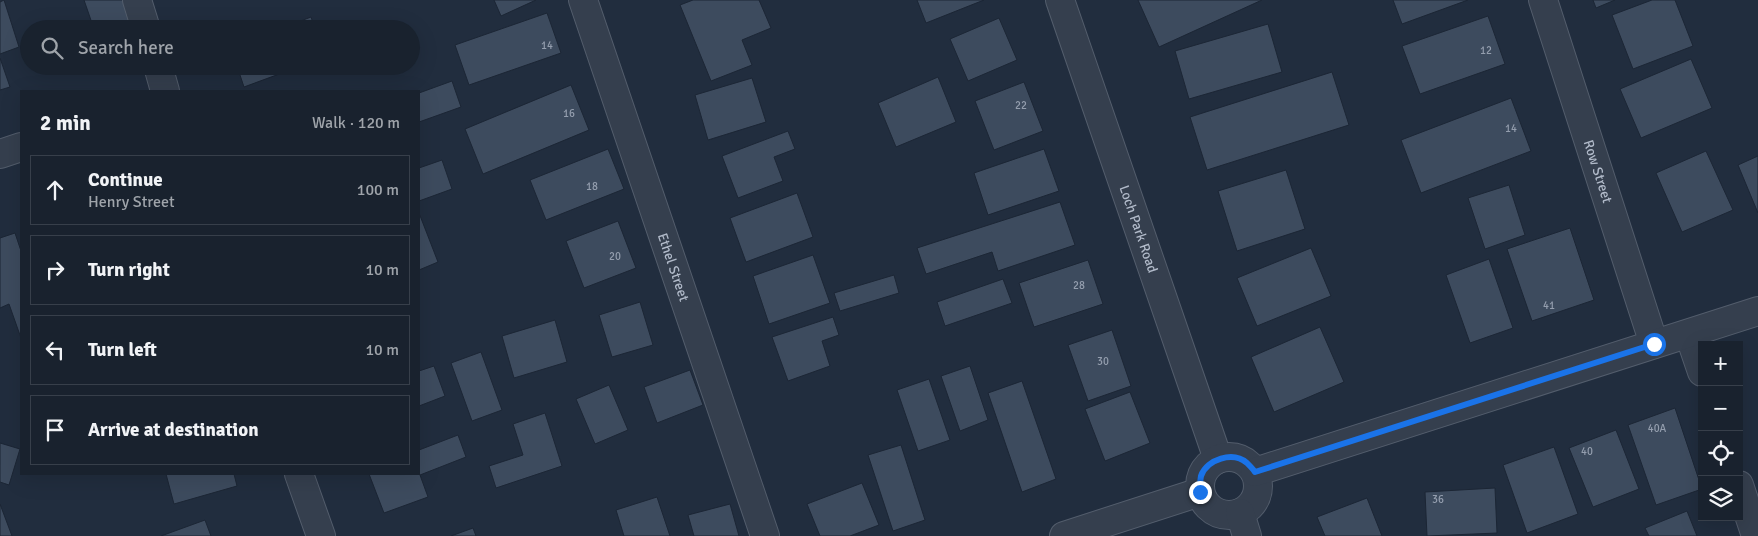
<!DOCTYPE html>
<meta charset="utf-8">
<style>
body{margin:0;font-family:Signika,sans-serif;background:#222a36;color:#f1f3f6}
.controls{position:absolute;right:15px;bottom:15px;display:grid;overflow:hidden;border-radius:0px;box-shadow:0 5px 20px #0002}
.controls button{width:45px;height:45px;display:grid;place-items:center;padding:0;border:0;border-bottom:1px solid #373f4a;background:#19222e;color:#f1f3f6;font:25px sans-serif}
.stop{position:absolute;width:15px;height:15px;margin:-11px;border:4px solid #1a73e8;border-radius:50%;background:#fff}
.stop.end{background:#1a73e8;border-color:#fff;box-shadow:0 1px 5px #0008}
.list{margin:0;padding:0;list-style:none}
h2{display:flex;justify-content:space-between;align-items:center;height:65px;margin:0;padding:0 20px;font-size:21px}
h2 small{font-size:16px;font-weight:400;color:#9fa4aa}
.list li{display:grid;grid-template-columns:32px 1fr auto;gap:15px;align-items:center;box-sizing:border-box;height:70px;margin:0 10px 10px;padding:0 10px;border:1px solid #373f4a;border-radius:0px}
.list b{display:block;font-size:19px;white-space:nowrap}
.list p{margin:0;font-size:16px;white-space:nowrap;color:#9fa4aa}
.list em{font-size:16px;font-style:normal;color:#9fa4aa}
.icon{flex:none;width:28px;height:28px;fill:none;stroke:currentColor;stroke-width:2;stroke-linecap:round;stroke-linejoin:round}
.map{position:relative;flex:none;width:1758px;height:536px;overflow:hidden}
.search{position:absolute;background:#19222e;box-shadow:0 5px 20px #0002;left:20px;top:20px;width:400px;height:55px;display:flex;align-items:center;gap:12px;box-sizing:border-box;padding:0 18px;border-radius:28px;color:#9fa4aa;font-size:19px}
.panel{position:absolute;background:#19222e;box-shadow:0 5px 20px #0002;left:20px;top:90px;width:400px;height:385px;border-radius:0px}
.map>svg:first-child{display:block}
.building{fill:#3d4b5e;stroke:#1c2635}
.lines{fill:none;stroke-linecap:round;stroke-linejoin:round}
.street-casing{stroke:#535d6c;stroke-width:30}
.street{stroke:#353f4e;stroke-width:28}
.route{stroke:#1a73e8;stroke-width:6}
.labels{text-anchor:middle;dominant-baseline:central;stroke-width:5;stroke-linejoin:round;paint-order:stroke}
.number-label{font-size:11px;fill:#949eae}
.street-label{font-size:14px;fill:#b1bac9;stroke:#1a2433}
</style>
<div class="map">
<svg width="1758" height="536" viewBox="0 0 1758 536">
<rect width="100%" height="100%" fill="#212d3e"/>
<path class="building" d="M 4,0 L 19,47 L 0,54 L 0,2 Z
M 84,0 L 132,0 L 142,29 L 94,29 Z
M 494,0 L 536,0 L 501,16 Z
M 693,0 L 759,0 L 771,28 L 742,40 L 752,65 L 711,81 L 680,5 Z
M 917,0 L 984,0 L 926,23 Z
M 1138,0 L 1262,0 L 1159,47 Z
M 1393,0 L 1468,0 L 1402,24 Z
M 1593,0 L 1615,0 L 1596,8 Z
M 1652,0 L 1675,0 L 1693,46 L 1633,69 L 1612,15 Z
M 547,13 L 561,53 L 469,85 L 455,45 Z
M 1488,16 L 1505,64 L 1420,94 L 1402,46 Z
M 311,17 L 315,29 L 280,29 Z
M 999,18 L 1017,60 L 968,81 L 950,39 Z
M 1268,24 L 1282,72 L 1189,99 L 1175,51 Z
M 0,58 L 10,87 L 0,90 Z
M 1691,59 L 1712,108 L 1641,138 L 1620,89 Z
M 237,66 L 301,66 L 244,87 Z
M 341,66 L 359,66 L 343,72 Z
M 1332,72 L 1349,125 L 1207,170 L 1190,117 Z
M 938,77 L 956,122 L 896,147 L 878,103 Z
M 752,78 L 766,122 L 708,140 L 695,95 Z
M 452,81 L 461,107 L 419,122 L 419,93 Z
M 1024,82 L 1043,131 L 994,150 L 975,101 Z
M 571,85 L 589,130 L 483,174 L 465,129 Z
M 1511,98 L 1531,151 L 1421,193 L 1401,140 Z
M 788,131 L 795,149 L 774,157 L 783,181 L 738,198 L 722,156 Z
M 608,149 L 624,189 L 546,220 L 530,180 Z
M 1044,149 L 1059,191 L 988,215 L 974,173 Z
M 1706,151 L 1733,210 L 1682,232 L 1656,173 Z
M 1758,156 L 1758,213 L 1738,165 Z
M 442,160 L 452,189 L 419,201 L 419,168 Z
M 1286,170 L 1305,229 L 1237,251 L 1218,191 Z
M 1509,185 L 1525,235 L 1485,249 L 1468,198 Z
M 797,193 L 813,237 L 746,262 L 730,218 Z
M 1060,202 L 1075,245 L 998,271 L 992,252 L 926,274 L 917,248 Z
M 419,213 L 438,262 L 419,270 Z
M 618,221 L 636,268 L 584,288 L 566,241 Z
M 1570,228 L 1594,300 L 1532,321 L 1507,249 Z
M 15,233 L 21,251 L 21,338 L 9,304 L 0,308 L 0,238 Z
M 1311,248 L 1331,296 L 1257,326 L 1237,278 Z
M 813,255 L 830,303 L 769,324 L 753,276 Z
M 1489,259 L 1513,328 L 1470,343 L 1446,275 Z
M 1088,260 L 1103,304 L 1034,327 L 1019,283 Z
M 894,275 L 899,293 L 840,311 L 834,293 Z
M 1003,279 L 1012,303 L 945,326 L 937,302 Z
M 640,302 L 653,345 L 612,357 L 599,315 Z
M 833,317 L 839,335 L 822,341 L 830,366 L 788,381 L 772,337 Z
M 555,320 L 567,362 L 514,378 L 502,336 Z
M 1320,327 L 1344,382 L 1274,412 L 1251,357 Z
M 1112,330 L 1131,386 L 1088,401 L 1068,345 Z
M 481,352 L 502,410 L 472,421 L 451,363 Z
M 434,366 L 445,396 L 419,406 L 419,371 Z
M 970,366 L 988,420 L 960,431 L 941,376 Z
M 690,370 L 703,405 L 657,423 L 644,387 Z
M 929,379 L 950,440 L 918,451 L 897,390 Z
M 1022,381 L 1056,479 L 1022,492 L 988,393 Z
M 609,385 L 628,430 L 595,444 L 576,399 Z
M 1130,392 L 1150,443 L 1105,461 L 1085,409 Z
M 1675,408 L 1702,489 L 1656,505 L 1628,425 Z
M 545,413 L 562,466 L 496,488 L 489,466 L 523,455 L 513,424 Z
M 1616,430 L 1639,489 L 1593,507 L 1569,448 Z
M 458,435 L 466,457 L 420,475 L 428,497 L 384,513 L 369,474 L 419,474 L 419,450 Z
M 0,443 L 20,449 L 9,485 L 0,482 Z
M 901,445 L 925,520 L 893,531 L 868,455 Z
M 1554,447 L 1578,514 L 1527,533 L 1503,465 Z
M 166,474 L 234,474 L 237,486 L 174,504 Z
M 862,483 L 879,525 L 850,536 L 820,536 L 807,504 Z
M 1495,488 L 1497,533 L 1427,536 L 1425,492 Z
M 657,497 L 670,536 L 624,536 L 616,510 Z
M 1367,498 L 1382,536 L 1325,536 L 1317,517 Z
M 0,504 L 12,536 L 0,536 Z
M 730,504 L 739,536 L 694,536 L 688,515 Z
M 1687,511 L 1697,536 L 1649,536 L 1645,528 Z
M 205,520 L 211,536 L 161,536 Z
M 473,528 L 476,536 L 451,536 Z"/>
<g class="lines">
<g class="street-casing">
<g id="street">
<path d="M 137,0 L 146,29"/>
<path id="s1" d="M 583,0 L 765,536"/>
<path id="s2" d="M 1060,0 L 1218,459"/>
<path id="s3" d="M 1543,0 L 1654,344"/>
<path d="M 158,66 L 165,91"/>
<path d="M 0,154 L 21,147"/>
<path d="M 1689,334 L 1702,372"/>
<circle cx="1229" cy="486" r="29"/>
<path d="M 1255,472 L 1758,311"/>
<path d="M 299,474 L 321,536"/>
<path d="M 1739,485 L 1756,536"/>
<path d="M 1240,513 L 1247,536"/>
<path d="M 1064,536 L 1200,492"/>
</g>
</g>
<use href="#street" class="street"/>
</g>
<g class="lines">
<path class="route" d="M 1200,492 C 1200,487 1200,481 1201,476 C 1207,459 1233,451 1247,463 C 1250,466 1253,469 1255,472 L 1654,344"/>
</g>
<g class="labels">
<g class="number-label">
<text x="547" y="45">14</text>
<text x="1486" y="50">12</text>
<text x="1021" y="105">22</text>
<text x="569" y="113">16</text>
<text x="1511" y="128">14</text>
<text x="592" y="186">18</text>
<text x="615" y="256">20</text>
<text x="1079" y="285">28</text>
<text x="1549" y="305">41</text>
<text x="1103" y="361">30</text>
<text x="1657" y="428">40A</text>
<text x="1587" y="451">40</text>
<text x="1438" y="499">36</text>
</g>
<g class="street-label">
<text stroke="none"><textPath href="#s3" startOffset="180">Row Street</textPath></text>
<text stroke="none"><textPath href="#s2" startOffset="242">Loch Park Road</textPath></text>
<text stroke="none"><textPath href="#s1" startOffset="282">Ethel Street</textPath></text>
</g>
</g>
</svg>
<div class="controls">
<button>+</button>
<button>−</button>
<button><svg class="icon" aria-label="locate" viewBox="0 0 24 24"><circle cx="12" cy="12" r="6"/><path d="M12 2v4M12 18v4M2 12h4M18 12h4"/></svg></button>
<button><svg class="icon" aria-label="layers" viewBox="0 0 24 24"><path d="M12 4l9 5-9 5-9-5zM3 14l9 5 9-5"/></svg></button>
</div>
<div class="stop" style="left:1654px;top:344px"></div>
<div class="stop end" style="left:1200px;top:492px"></div>
<div class="search"><svg class="icon" aria-label="search" viewBox="0 0 24 24"><circle cx="10" cy="10" r="6"/><path d="M15 15l6 6"/></svg>Search here</div>
<section class="panel">
<h2>2 min<small>Walk · 120 m</small></h2>
<ul class="list">
<li><svg class="icon" aria-label="ahead" viewBox="0 0 24 24"><path d="M12 20V5M6 11l6-6 6 6"/></svg><div><b>Continue</b><p>Henry Street</p></div><em>100 m</em></li>
<li><svg class="icon" aria-label="right" viewBox="0 0 24 24"><path d="M7 20v-9h11M14 6l5 5-5 5"/></svg><div><b>Turn right</b></div><em>10 m</em></li>
<li><svg class="icon" aria-label="left" viewBox="0 0 24 24"><path d="M17 20v-9H6M10 6l-5 5 5 5"/></svg><div><b>Turn left</b></div><em>10 m</em></li>
<li><svg class="icon" aria-label="arrive" viewBox="0 0 24 24"><path d="M6 21V4h12l-3 4 3 4H6"/></svg><div><b>Arrive at destination</b></div></li>
</ul>
</section>
</div>
